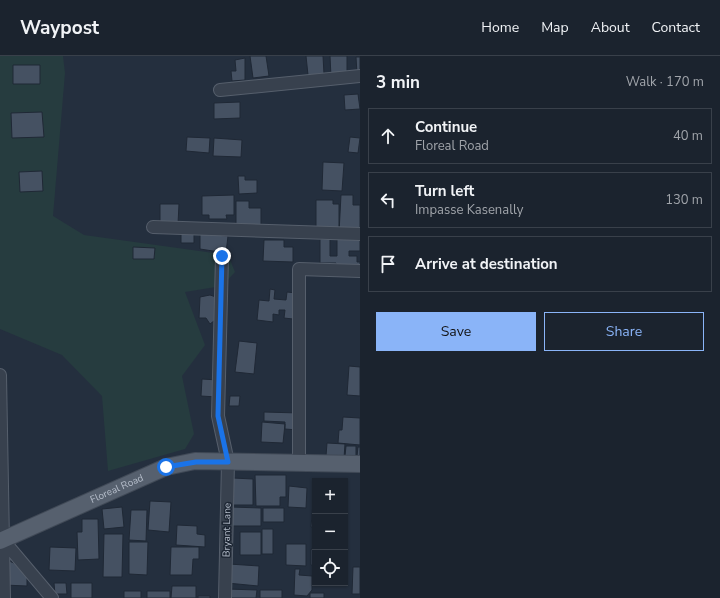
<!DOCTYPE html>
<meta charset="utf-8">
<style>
body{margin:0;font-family:"Nunito Sans",sans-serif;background:#282f3a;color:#f1f3f6}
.controls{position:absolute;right:12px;bottom:12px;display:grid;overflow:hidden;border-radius:0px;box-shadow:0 1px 3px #0004}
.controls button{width:36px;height:36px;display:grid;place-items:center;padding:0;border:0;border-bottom:1px solid #39404a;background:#1b232e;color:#f1f3f6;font:20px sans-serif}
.stop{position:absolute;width:12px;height:12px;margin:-9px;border:3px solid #1a73e8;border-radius:50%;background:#fff}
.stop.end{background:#1a73e8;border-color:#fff;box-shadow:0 1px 4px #0008}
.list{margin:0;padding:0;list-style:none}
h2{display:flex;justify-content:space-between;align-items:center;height:52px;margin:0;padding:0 16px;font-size:17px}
h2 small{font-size:13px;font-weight:400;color:#a0a4aa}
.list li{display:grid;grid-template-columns:26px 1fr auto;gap:12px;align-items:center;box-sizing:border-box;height:56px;margin:0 8px 8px;padding:0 8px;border:1px solid #39404a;border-radius:0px}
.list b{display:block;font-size:15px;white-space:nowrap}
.list p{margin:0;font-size:13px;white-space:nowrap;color:#a0a4aa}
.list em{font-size:13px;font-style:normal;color:#a0a4aa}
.actions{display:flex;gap:8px;padding:12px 16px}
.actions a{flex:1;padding:9px 0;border:1px solid #8ab4f8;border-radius:0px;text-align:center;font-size:14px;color:#8ab4f8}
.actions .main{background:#8ab4f8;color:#111}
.icon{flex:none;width:22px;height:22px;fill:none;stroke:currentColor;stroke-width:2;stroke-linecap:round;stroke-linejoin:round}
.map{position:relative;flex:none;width:360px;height:542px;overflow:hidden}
header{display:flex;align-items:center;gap:24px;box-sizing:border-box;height:56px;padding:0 20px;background:#1b232e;border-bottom:1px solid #39404a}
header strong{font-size:19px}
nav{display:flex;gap:22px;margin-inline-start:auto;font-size:14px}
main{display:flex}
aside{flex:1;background:#1b232e}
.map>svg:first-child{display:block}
.green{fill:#263c3f}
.building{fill:#455162;stroke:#1f2835}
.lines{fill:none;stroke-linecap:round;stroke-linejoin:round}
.minor-casing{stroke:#565f6c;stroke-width:14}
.major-casing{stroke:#414a57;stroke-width:18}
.minor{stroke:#38414e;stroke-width:12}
.major{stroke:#56606e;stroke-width:16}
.route{stroke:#1a73e8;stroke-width:5}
.labels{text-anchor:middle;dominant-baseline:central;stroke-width:3;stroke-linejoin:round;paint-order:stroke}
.street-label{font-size:10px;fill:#b4bcc9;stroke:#1d2633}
</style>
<header>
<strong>Waypost</strong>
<nav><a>Home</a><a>Map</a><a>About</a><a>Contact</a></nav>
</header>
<main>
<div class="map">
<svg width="360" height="542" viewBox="0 0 360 542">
<rect width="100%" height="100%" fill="#242f3e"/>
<path class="green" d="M 0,0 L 63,0 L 65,17 L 53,160 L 84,179 L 228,199 L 235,216 L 222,230 L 185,236 L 205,289 L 182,320 L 194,378 L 185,393 L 108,415 L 102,340 L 62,299 L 0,273 Z"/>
<path class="building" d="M 250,0 L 266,0 L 269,20 L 253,22 Z
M 306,0 L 323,0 L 324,18 L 308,19 Z
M 330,0 L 347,0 L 347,20 L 331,21 Z
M 356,1 L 360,1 L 360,18 L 357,18 Z
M 245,2 L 245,24 L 232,25 L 231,15 L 236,15 L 235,4 Z
M 13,9 L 40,9 L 40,28 L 13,28 Z
M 358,38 L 360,53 L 345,54 L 344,39 Z
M 240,46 L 240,62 L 214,63 L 214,47 Z
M 42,56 L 44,81 L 12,82 L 11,57 Z
M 187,81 L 210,82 L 209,97 L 186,95 Z
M 350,81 L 360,82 L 358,97 L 348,96 Z
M 214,82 L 242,84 L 241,101 L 213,100 Z
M 323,106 L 344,107 L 342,135 L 322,134 Z
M 42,115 L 43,135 L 20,136 L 19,116 Z
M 238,120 L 245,120 L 245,124 L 257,124 L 257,137 L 239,138 Z
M 234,139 L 234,159 L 226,159 L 227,163 L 209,163 L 209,159 L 202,159 L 202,140 Z
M 341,139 L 353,139 L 353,149 L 360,149 L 360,178 L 339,177 Z
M 316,144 L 333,144 L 333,148 L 339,148 L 339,174 L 316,174 Z
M 236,145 L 249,145 L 249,152 L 261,152 L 261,170 L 236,175 Z
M 160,148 L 179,148 L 178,168 L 160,168 Z
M 181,178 L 194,178 L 194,187 L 181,187 Z
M 200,178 L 228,180 L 226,197 L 200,193 Z
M 320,183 L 330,183 L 330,200 L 337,200 L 337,183 L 360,183 L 360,195 L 349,195 L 349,200 L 357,200 L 357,206 L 360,206 L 360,215 L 336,215 L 336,207 L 320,207 Z
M 264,184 L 284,184 L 284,191 L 293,191 L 293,206 L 263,205 Z
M 133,191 L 155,192 L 154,203 L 133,203 Z
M 270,233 L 275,234 L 274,243 L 286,244 L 287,236 L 296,237 L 293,263 L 284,262 L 285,254 L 279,254 L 279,259 L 273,258 L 273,266 L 257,264 L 259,244 L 269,245 Z
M 210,239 L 216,241 L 219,261 L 210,268 L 206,262 L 199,262 L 200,241 Z
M 239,285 L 257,287 L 254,318 L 235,316 Z
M 349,310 L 360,311 L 360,340 L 347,339 Z
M 202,323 L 218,324 L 217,341 L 201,340 Z
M 230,340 L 240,340 L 239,350 L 229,350 Z
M 264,356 L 299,357 L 298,374 L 285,373 L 285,366 L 264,365 Z
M 343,361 L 360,362 L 360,389 L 338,387 L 339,374 L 342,374 Z
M 262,366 L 285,368 L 283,387 L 261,386 Z
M 327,387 L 345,388 L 344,402 L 326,400 Z
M 346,390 L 356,390 L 356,400 L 345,400 Z
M 358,391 L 360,391 L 360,400 L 357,400 Z
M 255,419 L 286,419 L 286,441 L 280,441 L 280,450 L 256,450 Z
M 233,422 L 253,423 L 253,449 L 232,449 Z
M 289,430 L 307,432 L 306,452 L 288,451 Z
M 314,435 L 315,435 L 315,471 L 311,471 Z
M 150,445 L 171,446 L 169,476 L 148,474 Z
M 122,451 L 124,471 L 104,473 L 102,453 Z
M 231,451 L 261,452 L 261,470 L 230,470 Z
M 263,452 L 284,452 L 284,466 L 263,466 Z
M 131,454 L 147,454 L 146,485 L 129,484 Z
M 82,463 L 98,463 L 99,503 L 78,504 L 77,476 L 82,476 Z
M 177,469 L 197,470 L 197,478 L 205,479 L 205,491 L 176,489 Z
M 262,473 L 273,473 L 273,498 L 262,498 Z
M 240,476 L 261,476 L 261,499 L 240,499 Z
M 104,478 L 123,478 L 122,521 L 103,521 Z
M 129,486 L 148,486 L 147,519 L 129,518 Z
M 286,488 L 306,488 L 306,510 L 286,509 Z
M 50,491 L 76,492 L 75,515 L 49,514 Z
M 171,491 L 199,491 L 199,503 L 193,503 L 192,519 L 170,519 Z
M 311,493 L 315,493 L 315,510 L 311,509 Z
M 9,505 L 14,507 L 27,521 L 27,530 L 4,529 L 5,507 Z
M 229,508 L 259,510 L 258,530 L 227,527 Z
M 353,511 L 360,511 L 360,538 L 352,538 Z
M 295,513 L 300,513 L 299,519 L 312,520 L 312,534 L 307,540 L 294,539 Z
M 54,527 L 66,527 L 67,538 L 55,538 Z
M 71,527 L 92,527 L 92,542 L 71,542 Z
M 172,530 L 196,530 L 196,542 L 171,542 Z
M 227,533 L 257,534 L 256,542 L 227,542 Z
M 260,534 L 282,534 L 282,542 L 260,542 Z
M 124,535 L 141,535 L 141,542 L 124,542 Z
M 147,535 L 170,535 L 170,542 L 147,542 Z
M 310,537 L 324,537 L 324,542 L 310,542 Z
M 198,540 L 210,540 L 210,542 L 198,542 Z"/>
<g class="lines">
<g class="minor-casing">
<path id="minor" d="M 220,34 L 360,20
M 153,171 L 360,178
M 222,201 L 218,360 L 228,406 L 225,542
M 0,319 L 4,542
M 299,407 L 299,213 L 360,215
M 3,484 L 52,542"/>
</g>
<g class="major-casing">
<g id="major">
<path id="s1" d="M 0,485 L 166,411 L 195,405 L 360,408"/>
</g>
</g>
<use href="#minor" class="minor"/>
<use href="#major" class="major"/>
</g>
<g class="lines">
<path class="route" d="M 166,411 L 196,406 L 228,406 L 218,360 L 222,200"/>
</g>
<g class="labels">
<g class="street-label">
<text stroke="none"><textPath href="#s1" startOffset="128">Floreal Road</textPath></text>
<text transform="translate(227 474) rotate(-89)">Bryant Lane</text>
</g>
</g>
</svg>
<div class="controls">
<button>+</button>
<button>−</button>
<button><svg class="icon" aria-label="locate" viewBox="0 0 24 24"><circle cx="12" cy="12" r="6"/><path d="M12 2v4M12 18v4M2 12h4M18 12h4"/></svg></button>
</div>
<div class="stop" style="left:166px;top:411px"></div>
<div class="stop end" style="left:222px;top:200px"></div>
</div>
<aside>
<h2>3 min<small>Walk · 170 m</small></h2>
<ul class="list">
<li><svg class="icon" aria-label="ahead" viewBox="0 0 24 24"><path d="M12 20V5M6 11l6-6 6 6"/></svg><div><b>Continue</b><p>Floreal Road</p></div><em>40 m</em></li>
<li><svg class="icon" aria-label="left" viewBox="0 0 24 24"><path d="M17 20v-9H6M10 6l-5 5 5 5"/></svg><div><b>Turn left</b><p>Impasse Kasenally</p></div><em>130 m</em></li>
<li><svg class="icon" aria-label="arrive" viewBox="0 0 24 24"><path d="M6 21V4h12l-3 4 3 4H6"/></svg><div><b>Arrive at destination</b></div></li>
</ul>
<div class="actions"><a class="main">Save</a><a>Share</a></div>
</aside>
</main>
